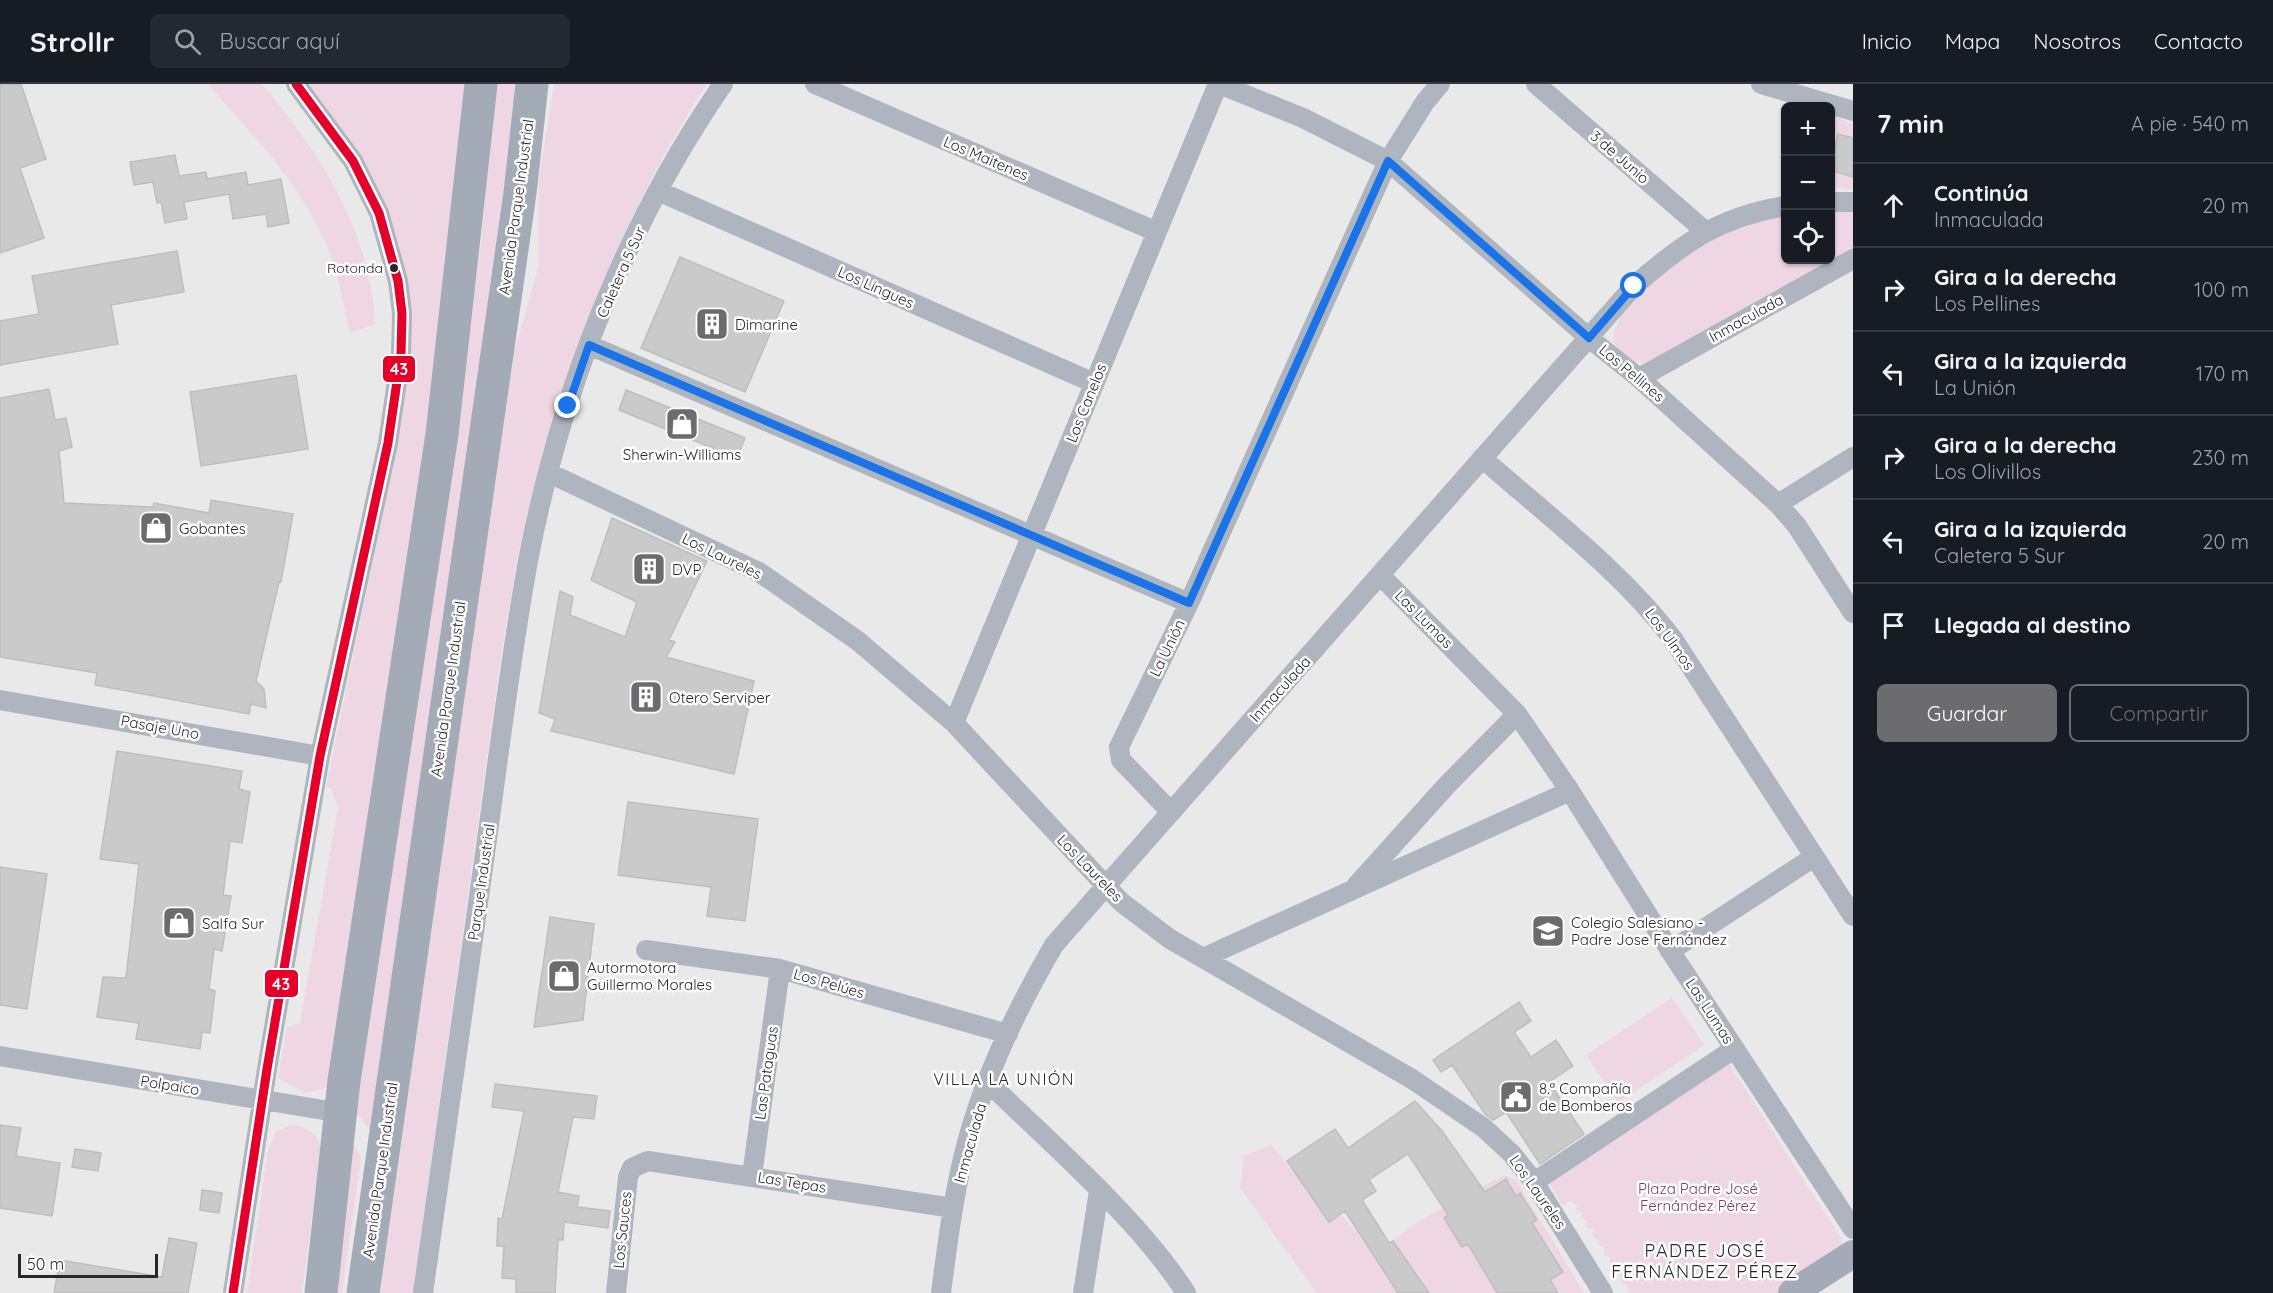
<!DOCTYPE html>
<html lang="es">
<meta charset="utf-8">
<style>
body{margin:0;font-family:Quicksand,sans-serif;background:#242831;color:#f1f3f6}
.controls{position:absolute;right:18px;top:18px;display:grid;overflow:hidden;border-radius:9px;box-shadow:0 2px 4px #0004}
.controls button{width:54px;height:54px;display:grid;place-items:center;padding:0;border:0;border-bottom:2px solid #363941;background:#171b24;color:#f1f3f6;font:30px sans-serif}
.scale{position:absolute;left:18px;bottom:15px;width:140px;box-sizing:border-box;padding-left:6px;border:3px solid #282729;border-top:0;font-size:16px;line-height:21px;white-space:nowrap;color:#282729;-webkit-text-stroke:4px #fff;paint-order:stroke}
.stop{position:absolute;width:18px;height:18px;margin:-14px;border:4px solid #1a73e8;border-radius:50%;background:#fff}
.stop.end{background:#1a73e8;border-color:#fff;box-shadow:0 2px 6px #0008}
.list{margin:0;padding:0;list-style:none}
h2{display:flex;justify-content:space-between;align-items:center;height:78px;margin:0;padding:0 24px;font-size:26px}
h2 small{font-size:20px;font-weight:400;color:#9ea1a6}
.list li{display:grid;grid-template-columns:39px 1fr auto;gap:18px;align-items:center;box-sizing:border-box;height:84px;padding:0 24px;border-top:2px solid #363941}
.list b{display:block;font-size:22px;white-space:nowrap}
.list p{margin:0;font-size:20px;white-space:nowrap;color:#9ea1a6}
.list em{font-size:20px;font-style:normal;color:#9ea1a6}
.actions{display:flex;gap:12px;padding:18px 24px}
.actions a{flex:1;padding:14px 0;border:2px solid #6c6b6d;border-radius:9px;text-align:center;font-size:21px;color:#6c6b6d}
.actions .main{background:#6c6b6d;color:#fff}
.icon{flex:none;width:33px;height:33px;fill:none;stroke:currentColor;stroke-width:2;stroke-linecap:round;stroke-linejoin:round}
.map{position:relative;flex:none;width:1853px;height:1209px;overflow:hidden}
header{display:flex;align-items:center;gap:36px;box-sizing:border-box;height:84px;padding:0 30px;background:#171b24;border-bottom:2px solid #363941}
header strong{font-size:28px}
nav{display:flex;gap:33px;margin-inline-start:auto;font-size:21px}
.search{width:420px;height:54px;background:#242831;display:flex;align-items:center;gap:15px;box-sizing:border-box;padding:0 21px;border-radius:9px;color:#9ea1a6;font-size:22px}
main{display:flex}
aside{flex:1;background:#171b24}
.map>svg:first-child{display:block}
.green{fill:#eed7e2}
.building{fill:#cbcacb;stroke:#bebebf;stroke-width:1.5}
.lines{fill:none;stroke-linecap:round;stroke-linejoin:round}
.minor{stroke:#aeb5bf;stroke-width:20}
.secondary{stroke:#a2abb7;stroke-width:28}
.trunk{stroke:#a3abb6;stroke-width:33}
.bus-1-casing{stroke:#fff;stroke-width:14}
.bus-1{stroke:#e4002b;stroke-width:9}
.route{stroke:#1a73e8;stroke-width:8}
.bus-dot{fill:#282729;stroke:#fff;stroke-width:2}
.labels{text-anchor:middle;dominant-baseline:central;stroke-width:5;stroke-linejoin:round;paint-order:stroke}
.bus-label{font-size:14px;fill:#282729;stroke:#fff;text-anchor:end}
.street-label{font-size:15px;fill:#282729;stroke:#fff}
.poi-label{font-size:15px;fill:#282729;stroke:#fff;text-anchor:start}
.park-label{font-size:15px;fill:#783e5e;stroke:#fff}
.neighbourhood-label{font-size:16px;letter-spacing:1.5px;fill:#282729;stroke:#fff}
.quarter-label{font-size:18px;letter-spacing:1.5px;fill:#282729;stroke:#fff}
.line-badge{stroke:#fff;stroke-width:2}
.badge-label{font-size:16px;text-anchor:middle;font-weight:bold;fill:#fff}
</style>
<header>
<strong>Strollr</strong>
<div class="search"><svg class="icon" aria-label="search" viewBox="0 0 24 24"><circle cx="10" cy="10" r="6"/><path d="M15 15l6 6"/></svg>Buscar aquí</div>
<nav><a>Inicio</a><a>Mapa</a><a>Nosotros</a><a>Contacto</a></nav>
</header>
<main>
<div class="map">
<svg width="1853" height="1209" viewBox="0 0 1853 1209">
<rect width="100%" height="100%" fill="#e9e9ea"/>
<path class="green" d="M 207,0 L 262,0 C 311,59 354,120 369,196 C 372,211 376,226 374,241 L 350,249 C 345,230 342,210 337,191 C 315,114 259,57 207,0 Z
M 307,0 L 471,0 L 460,105 L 446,159 L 443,190 L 448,232 L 328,1003 L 306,1009 L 278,994 L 287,943 L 300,939 L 338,724 L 331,705 L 326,703 L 401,342 L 410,274 L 411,237 L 400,167 L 390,135 Z
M 493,0 L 522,0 L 370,1047 L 355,1027 L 482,151 Z
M 554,0 L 707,0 C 622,132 563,278 527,431 C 515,480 508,530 500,579 L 413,1209 L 380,1209 L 514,269 L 538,184 L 539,95 Z
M 1837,33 L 1853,40 L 1853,106 L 1835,103 L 1831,99 L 1831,34 Z
M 1831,126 L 1853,126 L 1853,165 L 1649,278 C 1631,282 1623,271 1614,258 C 1609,215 1709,152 1745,139 C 1758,135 1772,132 1785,129 L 1786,176 L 1830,176 Z
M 1672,914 L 1704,961 L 1618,1019 L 1586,971 Z
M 1728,978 L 1841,1154 L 1843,1162 L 1776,1209 L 1629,1209 L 1627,1202 L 1621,1198 L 1621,1192 L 1616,1189 L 1616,1183 L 1610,1180 L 1610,1173 L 1604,1171 L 1604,1164 L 1599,1162 L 1599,1156 L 1593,1153 L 1593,1146 L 1586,1142 L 1587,1137 L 1582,1134 L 1581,1127 L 1576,1125 L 1577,1121 L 1571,1117 L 1563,1122 L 1547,1095 Z
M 291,1041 C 307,1042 317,1049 321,1064 L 302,1209 L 247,1209 L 268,1067 L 276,1047 Z
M 353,1059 L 361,1074 L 342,1209 L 330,1209 Z
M 1271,1061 L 1291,1085 L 1315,1103 L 1357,1148 L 1373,1172 L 1416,1139 L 1504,1091 L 1516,1096 L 1584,1209 L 1317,1209 L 1240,1104 L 1244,1072 Z"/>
<path class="building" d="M 0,0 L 21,0 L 46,75 L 20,84 L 44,154 L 0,169 Z
M 1838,50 L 1853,54 L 1853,93 L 1830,86 Z
M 175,71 L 179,92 L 206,88 L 207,95 L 246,88 L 248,101 L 281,95 L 289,139 L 268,143 L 266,130 L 233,135 L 229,110 L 184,118 L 187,135 L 165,139 L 161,118 L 157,119 L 153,98 L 134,101 L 130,78 Z
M 177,167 L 184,208 L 111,221 L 118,260 L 0,281 L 0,237 L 39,230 L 32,192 Z
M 680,173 L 784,217 L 745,308 L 641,264 Z
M 296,291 L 308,365 L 201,382 L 190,308 Z
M 49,305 L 55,336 L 66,334 L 72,363 L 59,367 L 64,419 L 153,423 L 154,419 L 209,429 L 211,416 L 293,430 L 281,498 L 279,498 L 256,597 L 264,605 L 266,624 L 251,620 L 249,630 L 95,601 L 97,589 L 0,573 L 0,314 Z
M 626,306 L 745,354 L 737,374 L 619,326 Z
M 612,434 L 707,477 L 669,556 L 675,558 L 666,573 L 754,597 L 734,690 L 551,647 L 555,635 L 539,629 L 560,507 L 573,513 L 570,531 L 625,553 L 637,518 L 591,496 Z
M 117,667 L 242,687 L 239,705 L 250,708 L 242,759 L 230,757 L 223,811 L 231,812 L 222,867 L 214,865 L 209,905 L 215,907 L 210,949 L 202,948 L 200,965 L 136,955 L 139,939 L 97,933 L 103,893 L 126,894 L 139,780 L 100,775 Z
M 628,718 L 758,735 L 745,837 L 707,832 L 711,803 L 618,791 Z
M 0,783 L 47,790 L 27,925 L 0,921 Z
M 550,833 L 594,840 L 583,936 L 534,943 Z
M 1519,918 L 1531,937 L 1514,948 L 1531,973 L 1556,956 L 1573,982 L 1549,998 L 1584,1050 L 1540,1080 L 1506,1028 L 1493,1036 L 1485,1030 L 1452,981 L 1441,988 L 1433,976 Z
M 495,1000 L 597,1012 L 594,1035 L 573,1033 L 558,1108 L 579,1112 L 577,1123 L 610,1127 L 608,1144 L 564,1138 L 563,1156 L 558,1156 L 555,1209 L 516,1209 L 516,1195 L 502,1194 L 504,1162 L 497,1162 L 498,1134 L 502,1135 L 524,1027 L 492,1023 Z
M 1415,1017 L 1442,1047 L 1485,1108 L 1506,1095 L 1516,1112 L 1520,1109 L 1537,1136 L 1532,1139 L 1563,1188 L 1550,1196 L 1558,1209 L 1497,1209 L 1468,1160 L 1462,1163 L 1444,1134 L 1448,1131 L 1408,1070 L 1369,1096 L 1376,1107 L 1362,1116 L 1389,1159 L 1393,1157 L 1429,1209 L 1398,1209 L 1345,1127 L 1329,1138 L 1287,1077 L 1335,1045 L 1348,1064 Z
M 0,1041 L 21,1044 L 16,1072 L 60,1079 L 52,1132 L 0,1124 Z
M 75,1065 L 101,1069 L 98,1087 L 72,1083 Z
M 202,1106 L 222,1109 L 219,1129 L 200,1126 Z
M 169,1154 L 197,1159 L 188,1209 L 54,1209 L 60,1176 L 162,1193 Z"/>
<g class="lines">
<path class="minor" d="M 815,0 L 1157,148
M 1219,0 L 1303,34 L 1388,77 L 1589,254 L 1639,294 L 1778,420 L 1797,442 L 1853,529
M 1536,0 L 1705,147
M 1761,0 L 1853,27
M 658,107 L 1094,299
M 1830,118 L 1853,118
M 589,261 L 1189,519
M 1639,294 L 1853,175
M 1482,374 C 1548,432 1620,486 1673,555 L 1853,832
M 549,389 L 759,488 L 858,557 L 954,639 L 1121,818 L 1170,855 L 1412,995 L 1484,1044 L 1512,1070 L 1534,1098 L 1603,1209
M 1778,420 L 1853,373
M 1381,492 L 1517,630 L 1570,707 L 1673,871 L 1853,1145
M 0,616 L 320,672
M 954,639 L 1218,0
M 1171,728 L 1121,676 L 1119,663 L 1189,519 L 1388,77 L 1425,18 L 1440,0
M 1356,802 L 1447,701 L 1517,630
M 646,866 L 780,885 L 1008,950
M 1670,867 L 1814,773
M 1203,874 L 1570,707
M 0,972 L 341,1029
M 988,998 C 1052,1061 1138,1134 1186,1209
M 752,1092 L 780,885
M 1534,1098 L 1734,965
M 233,1209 L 267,985 L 320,672 L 388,359 L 401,270 L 402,229 L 398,197 L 379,129 L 353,77 L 296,0
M 423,1209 C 443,1065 464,921 484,777 C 498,677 510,576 528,477 C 560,309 626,140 723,0
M 616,1209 L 628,1093 L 632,1084 L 648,1077 L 953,1124
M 941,1209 C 947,1163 953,1115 964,1070 C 982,997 1016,926 1054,861 L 1634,202 C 1683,159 1720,132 1786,122
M 1083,1209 L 1099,1107"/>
<path class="secondary" d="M 1792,1209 L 1853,1170"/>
<path class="trunk" d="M 321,1209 L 344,997 L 442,350 L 481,0
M 363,1209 L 520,109 L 532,0"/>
<g class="bus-1-casing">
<path id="bus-1" d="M 233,1209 L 267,985 L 320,672 L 388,359 L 401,270 L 402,229 L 398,197 L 379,129 L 353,77 L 296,0"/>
</g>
<use href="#bus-1" class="bus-1"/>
</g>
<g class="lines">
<path class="route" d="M 568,322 L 589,261 L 1189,519 L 1388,77 L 1589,254 L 1634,202"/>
</g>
<defs>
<g id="building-square" transform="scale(1.725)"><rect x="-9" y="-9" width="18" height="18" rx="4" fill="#6c6b6d" stroke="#fff"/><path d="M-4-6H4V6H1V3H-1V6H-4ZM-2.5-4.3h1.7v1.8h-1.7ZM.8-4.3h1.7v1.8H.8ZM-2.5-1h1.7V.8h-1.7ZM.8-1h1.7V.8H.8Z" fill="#fff"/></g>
<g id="shop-square" transform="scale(1.725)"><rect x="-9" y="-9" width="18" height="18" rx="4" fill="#6c6b6d" stroke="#fff"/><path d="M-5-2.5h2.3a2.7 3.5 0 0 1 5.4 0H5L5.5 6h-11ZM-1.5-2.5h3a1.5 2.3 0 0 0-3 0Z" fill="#fff"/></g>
<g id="school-square" transform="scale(1.725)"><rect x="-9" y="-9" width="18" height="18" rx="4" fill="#6c6b6d" stroke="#fff"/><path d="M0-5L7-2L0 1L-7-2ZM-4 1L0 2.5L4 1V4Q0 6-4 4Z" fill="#fff"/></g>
<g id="civic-square" transform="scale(1.725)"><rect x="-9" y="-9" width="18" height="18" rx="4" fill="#6c6b6d" stroke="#fff"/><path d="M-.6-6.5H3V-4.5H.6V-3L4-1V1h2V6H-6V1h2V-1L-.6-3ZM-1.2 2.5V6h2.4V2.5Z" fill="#fff"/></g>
</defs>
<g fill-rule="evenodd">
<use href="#building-square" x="712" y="240"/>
<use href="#shop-square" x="682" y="340"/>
<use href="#shop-square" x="156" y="444"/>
<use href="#building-square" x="649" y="485"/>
<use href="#building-square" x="646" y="613"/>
<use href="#shop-square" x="179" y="839"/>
<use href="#school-square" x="1548" y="847"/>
<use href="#shop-square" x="564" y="892"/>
<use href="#civic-square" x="1516" y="1013"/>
</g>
<circle class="bus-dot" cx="394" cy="184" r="5"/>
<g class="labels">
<g class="bus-label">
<text x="383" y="184">Rotonda</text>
</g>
<g class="street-label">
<text transform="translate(1620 73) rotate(41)">3 de Junio</text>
<text transform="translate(986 74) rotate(23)">Los Maitenes</text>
<text transform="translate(516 123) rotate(-82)">Avenida Parque Industrial</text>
<text transform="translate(621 188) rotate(-66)">Caletera 5 Sur</text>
<text transform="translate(876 203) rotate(24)">Los Lingues</text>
<text transform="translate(1746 234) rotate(-29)">Inmaculada</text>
<text transform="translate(1632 289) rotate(40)">Los Pellines</text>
<text transform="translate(1086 319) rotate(-68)">Los Canelos</text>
<text transform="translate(722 472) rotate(26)">Los Laureles</text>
<text transform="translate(1424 535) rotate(45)">Las Lumas</text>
<text transform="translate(1670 555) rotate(54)">Los Ulmos</text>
<text transform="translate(1167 564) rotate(-64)">La Unión</text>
<text transform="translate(448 605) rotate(-82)">Avenida Parque Industrial</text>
<text transform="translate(1280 605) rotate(-48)">Inmaculada</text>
<text transform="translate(160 643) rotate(10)">Pasaje Uno</text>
<text transform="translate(1090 784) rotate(46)">Los Laureles</text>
<text transform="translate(481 798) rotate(-82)">Parque Industrial</text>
<text transform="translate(829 899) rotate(16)">Los Pelúes</text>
<text transform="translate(1710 927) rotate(57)">Las Lumas</text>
<text transform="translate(766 989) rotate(-82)">Las Pataguas</text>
<text transform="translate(170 1001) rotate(9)">Polpaico</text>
<text transform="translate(970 1059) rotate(-74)">Inmaculada</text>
<text transform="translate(380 1086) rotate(-82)">Avenida Parque Industrial</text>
<text transform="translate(792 1098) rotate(9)">Las Tepas</text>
<text transform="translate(1538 1108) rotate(55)">Los Laureles</text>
<text transform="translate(622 1146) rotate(-84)">Los Sauces</text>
</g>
<g class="poi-label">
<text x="735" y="240">Dimarine</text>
<text x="682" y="370" text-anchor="middle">Sherwin-Williams</text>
<text x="179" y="444">Gobantes</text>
<text x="672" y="485">DVP</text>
<text x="669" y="613">Otero Serviper</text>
<text x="1571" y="838">Colegio Salesiano -<tspan x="1571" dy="17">Padre Jose Fernández</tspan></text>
<text x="202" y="839">Salfa Sur</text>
<text x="587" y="883">Autormotora<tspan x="587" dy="17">Guillermo Morales</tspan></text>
<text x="1539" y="1004">8.ª Compañía<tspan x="1539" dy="17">de Bomberos</tspan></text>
</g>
<g class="park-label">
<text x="1698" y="1104">Plaza Padre José<tspan x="1698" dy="17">Fernández Pérez</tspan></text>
</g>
<g class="neighbourhood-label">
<text x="1004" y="995">VILLA LA UNIÓN</text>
</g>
<g class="quarter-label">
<text x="1705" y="1166">PADRE JOSÉ<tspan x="1705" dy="21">FERNÁNDEZ PÉREZ</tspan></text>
</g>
</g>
<g class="line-badge">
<rect x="382" y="271" width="34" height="28" rx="6" fill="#e4002b"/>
<rect x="264" y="885" width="35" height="29" rx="6" fill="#e4002b"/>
</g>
<g class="badge-label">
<text x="399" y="291">43</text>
<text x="281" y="906">43</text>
</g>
</svg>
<div class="controls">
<button>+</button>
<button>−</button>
<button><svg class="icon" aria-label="locate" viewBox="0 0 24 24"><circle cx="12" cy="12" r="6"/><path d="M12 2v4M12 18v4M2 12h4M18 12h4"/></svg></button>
</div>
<div class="scale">50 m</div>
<div class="stop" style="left:1634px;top:202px"></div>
<div class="stop end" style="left:568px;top:322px"></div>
</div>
<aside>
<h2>7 min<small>A pie · 540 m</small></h2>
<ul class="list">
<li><svg class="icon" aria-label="ahead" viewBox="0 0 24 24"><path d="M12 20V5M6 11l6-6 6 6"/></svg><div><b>Continúa</b><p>Inmaculada</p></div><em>20 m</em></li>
<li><svg class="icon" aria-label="right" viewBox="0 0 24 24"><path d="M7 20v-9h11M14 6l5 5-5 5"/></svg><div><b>Gira a la derecha</b><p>Los Pellines</p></div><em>100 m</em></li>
<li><svg class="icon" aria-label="left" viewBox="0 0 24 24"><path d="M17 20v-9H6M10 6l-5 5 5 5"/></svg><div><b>Gira a la izquierda</b><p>La Unión</p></div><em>170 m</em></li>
<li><svg class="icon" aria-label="right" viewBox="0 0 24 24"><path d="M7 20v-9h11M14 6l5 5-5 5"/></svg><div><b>Gira a la derecha</b><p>Los Olivillos</p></div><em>230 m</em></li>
<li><svg class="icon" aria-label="left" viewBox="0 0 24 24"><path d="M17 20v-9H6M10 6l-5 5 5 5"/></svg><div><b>Gira a la izquierda</b><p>Caletera 5 Sur</p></div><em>20 m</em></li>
<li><svg class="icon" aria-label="arrive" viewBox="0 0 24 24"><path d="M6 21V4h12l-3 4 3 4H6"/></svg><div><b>Llegada al destino</b></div></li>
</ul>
<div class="actions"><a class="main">Guardar</a><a>Compartir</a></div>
</aside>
</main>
